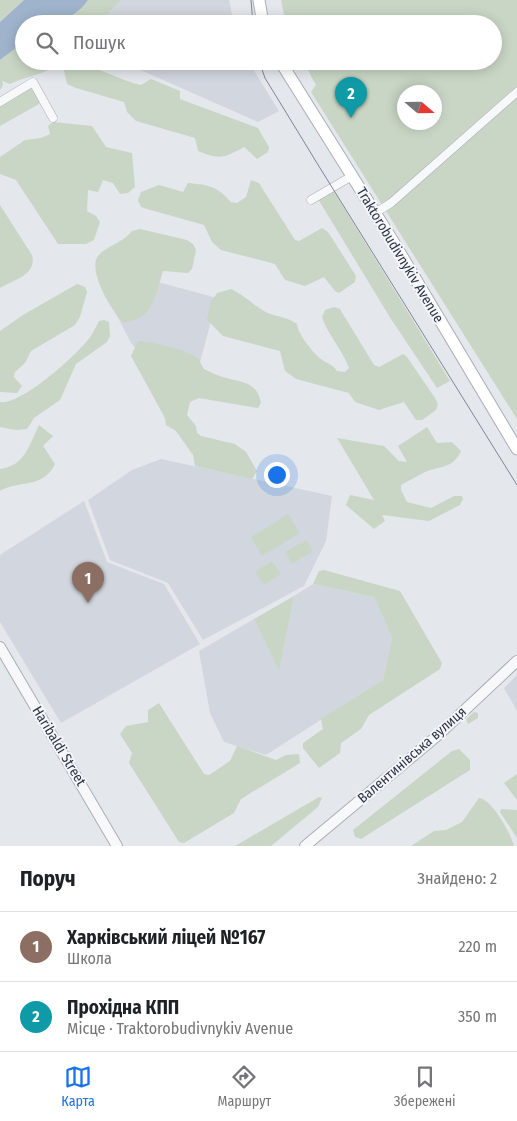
<!DOCTYPE html>
<html lang="uk">
<meta charset="utf-8">
<style>
body{margin:0;font-family:"Fira Sans Condensed",sans-serif;background:#f6f6f6;color:#202124}
.compass{position:absolute;left:397px;top:85px;width:45px;height:45px;border-radius:50%;background:#fff;box-shadow:0 2px 12px #0003;rotate:110deg}
.you{position:absolute;left:276px;top:474px;width:18px;height:18px;margin:-12px;border:4px solid #fff;border-radius:50%;background:#1a73e8;box-shadow:0 0 0 8px #1a73e833}
.badge{display:grid;place-items:center;width:32px;height:32px;border-radius:50%;background:#1a73e8;color:#fff;font-size:16px;font-weight:700}
.pin{position:absolute;translate:-50% -41px;filter:drop-shadow(0 1px 2px #0008)}
.pin::after{content:'';position:absolute;top:26px;width:18px;height:15px;background:inherit;clip-path:polygon(0 0,100% 0,50% 100%)}
.list{margin:0;padding:0;list-style:none}
h2{display:flex;justify-content:space-between;align-items:center;height:65px;margin:0;padding:0 20px;font-size:21px}
h2 small{font-size:16px;font-weight:400;color:#757577}
.list li{display:grid;grid-template-columns:32px 1fr auto;gap:15px;align-items:center;box-sizing:border-box;height:70px;padding:0 20px;border-top:1px solid #e0e0e0}
.list b{display:block;font-size:19px;white-space:nowrap}
.list p{margin:0;font-size:16px;white-space:nowrap;color:#757577}
.list em{font-size:16px;font-style:normal;color:#757577}
.icon{flex:none;width:28px;height:28px;fill:none;stroke:currentColor;stroke-width:2;stroke-linecap:round;stroke-linejoin:round}
.map{position:relative;flex:none;width:517px;height:846px;overflow:hidden}
.search{position:absolute;background:#fff;box-shadow:0 2px 12px #0003;left:15px;right:15px;top:15px;height:55px;display:flex;align-items:center;gap:12px;box-sizing:border-box;padding:0 18px;border-radius:28px;color:#757577;font-size:19px}
.sheet{height:205px;background:#fff}
nav{display:flex;justify-content:space-around;align-items:center;box-sizing:border-box;height:70px;border-top:1px solid #e0e0e0;background:#fff;font-size:14px;color:#757577}
nav a{display:grid;justify-items:center;gap:2px}
nav .on{color:#1a73e8}
.map>svg:first-child{display:block}
.built{fill:#d2d6de}
.green{fill:#c9d6c5;fill-rule:evenodd}
.water{fill:#9fb4cc}
.lines{fill:none;stroke-linecap:round;stroke-linejoin:round}
.minor-casing{stroke:#a9aeb7;stroke-width:9}
.tertiary-casing{stroke:#a9aeb7;stroke-width:12}
.secondary-casing{stroke:#a9aeb7;stroke-width:13}
.minor{stroke:#f7f8fa;stroke-width:8}
.tertiary{stroke:#f7f8fa;stroke-width:10}
.secondary{stroke:#fff;stroke-width:11}
.tram{stroke:#7d8696;stroke-width:1}
.labels{text-anchor:middle;dominant-baseline:central;stroke-width:4;stroke-linejoin:round;paint-order:stroke}
.street-label{font-size:14px;fill:#2b3445;stroke:#f4f6f9}
</style>
<div class="map">
<svg width="517" height="846" viewBox="0 0 517 846">
<rect width="100%" height="100%" fill="#e4e7ec"/>
<path class="built" d="M 121,0 L 229,0 L 234,24 L 99,24 Z
M 120,61 L 248,61 L 279,111 L 258,122 Z
M 154,281 L 217,298 L 199,366 L 137,350 L 131,343 L 113,308 Z
M 161,459 L 332,496 L 326,541 L 304,586 L 203,640 L 168,583 L 110,560 L 88,500 L 132,470 Z
M 84,501 L 107,562 L 164,584 L 200,644 L 61,723 L 0,622 L 0,555 Z
M 313,584 L 374,597 L 392,638 L 383,680 L 266,755 L 224,742 L 210,713 L 199,651 L 254,619 L 279,670 L 294,596 Z
M 517,675 L 517,711 L 504,688 Z"/>
<path class="green" d="M 0,0 L 24,0 L 0,22 Z
M 88,0 L 121,0 L 99,24 L 53,24 L 69,16 Z
M 281,0 L 517,0 L 517,419 L 311,92 L 316,85 L 303,61 L 493,61 L 493,24 L 286,24 ZM 404,92 L 434,92 L 434,122 L 404,122 Z
M 24,42 L 24,61 L 62,61 C 48,74 27,76 10,84 L 2,81 L 3,85 L 0,90 L 0,60 Z
M 76,64 C 100,67 118,80 141,85 L 151,79 L 180,91 L 180,99 L 258,128 L 269,147 L 268,152 L 257,159 L 244,147 C 224,158 220,160 198,151 L 195,138 L 136,121 L 127,112 L 124,102 L 76,88 L 67,84 L 64,70 Z
M 29,86 L 40,100 L 39,104 L 0,126 L 0,105 Z
M 53,122 L 92,126 L 106,147 L 132,153 L 135,187 L 128,193 L 120,194 L 113,183 L 103,180 L 98,192 L 88,190 L 87,211 L 96,216 L 100,222 L 94,240 L 86,244 L 58,244 L 16,180 L 0,174 L 0,157 L 25,140 L 41,138 L 50,134 L 48,126 Z
M 251,180 L 259,183 L 295,240 L 299,241 L 322,228 L 328,232 L 356,276 L 355,282 L 339,293 L 335,291 L 324,277 L 305,286 L 285,280 L 275,264 L 221,250 L 212,242 L 204,225 L 147,209 L 141,207 L 138,200 L 141,192 L 159,185 L 183,192 L 188,183 C 209,185 217,186 231,202 L 237,203 L 246,197 Z
M 333,190 L 450,381 L 437,388 L 391,319 L 318,199 Z
M 0,205 L 32,255 C 37,275 15,279 0,288 Z
M 140,229 L 187,240 L 193,244 L 196,250 L 192,269 L 188,273 L 163,271 C 156,294 152,322 123,322 C 112,312 87,270 98,256 C 107,245 123,243 132,231 Z
M 77,284 L 85,287 L 87,292 L 80,317 L 75,325 L 31,351 L 25,363 L 15,372 L 14,377 L 22,386 L 17,393 L 0,392 L 0,331 L 23,315 Z
M 231,289 C 244,295 252,304 264,311 C 274,317 287,316 297,324 C 298,334 313,353 321,359 C 328,364 332,364 337,371 L 345,372 L 349,368 C 342,349 328,335 322,317 L 325,310 L 334,307 L 340,309 L 374,365 L 379,367 L 403,354 L 407,357 L 435,398 L 438,404 L 436,410 L 422,420 L 416,420 L 404,402 L 379,410 L 355,402 L 349,393 L 296,379 L 285,371 L 280,351 L 223,336 L 207,320 L 210,304 L 217,293 Z
M 104,320 L 109,322 L 110,336 L 107,342 L 76,364 L 60,400 L 34,418 L 27,429 L 16,430 L 0,427 L 0,402 C 21,405 73,358 87,341 C 92,336 95,328 99,321 Z
M 138,341 C 150,341 190,350 198,359 C 200,361 202,366 204,369 C 211,372 218,376 226,378 C 244,383 257,382 261,403 L 258,408 L 199,398 L 190,402 L 187,415 L 196,426 L 197,433 L 201,436 L 235,444 L 246,452 L 257,471 L 252,479 L 195,466 L 193,455 L 176,431 L 166,425 L 165,418 L 131,356 Z
M 39,425 L 53,436 L 43,446 L 55,464 C 42,490 20,479 0,491 L 0,469 C 25,466 29,445 39,425 Z
M 427,427 L 437,443 L 452,442 L 461,451 C 453,469 439,466 425,472 C 417,476 409,481 401,485 L 401,490 L 407,502 L 431,508 L 454,496 L 462,496 L 463,499 L 460,505 L 429,521 L 382,515 L 385,521 L 374,529 L 346,505 L 350,495 L 374,500 L 337,438 L 384,446 L 399,461 L 407,462 L 398,446 Z
M 288,514 L 300,533 L 262,556 L 251,537 Z
M 306,540 L 313,551 L 292,564 L 285,552 Z
M 272,561 L 281,574 L 264,585 L 255,572 Z
M 324,570 L 400,591 L 442,663 L 440,669 L 369,715 L 361,729 L 341,743 L 340,753 L 319,768 L 303,748 L 303,743 L 323,729 L 321,719 L 383,680 L 392,638 L 374,597 L 313,584 L 319,571 Z
M 294,596 L 279,671 L 254,619 Z
M 159,703 L 204,774 L 209,775 L 230,761 L 237,746 L 276,760 L 286,755 L 299,754 L 300,763 L 241,799 L 234,813 L 184,843 L 179,842 L 129,763 L 132,753 L 120,734 L 126,726 L 148,722 L 148,710 Z
M 474,712 L 478,713 L 478,718 L 468,724 L 466,719 Z
M 459,749 L 470,760 L 470,770 L 361,839 L 355,837 L 353,830 L 452,751 Z
M 517,774 L 517,800 L 504,783 Z
M 319,797 L 322,798 L 318,807 L 271,846 L 235,846 Z
M 479,798 C 492,799 511,834 514,846 L 411,846 L 434,831 L 446,830 L 462,822 Z
M 501,809 L 517,810 L 517,838 L 500,812 Z"/>
<path class="water" d="M 24,0 L 88,0 C 72,23 48,24 24,24 L 24,42 L 0,60 L 0,22 Z"/>
<g class="lines">
<g class="minor-casing">
<path id="minor" d="M 0,102 L 33,82 L 53,118
M 311,200 L 352,176
M 375,213 L 391,203 L 517,92"/>
</g>
<g class="tertiary-casing">
<path id="tertiary" d="M 0,647 L 117,846
M 305,846 L 437,736 L 517,661"/>
</g>
<g class="secondary-casing">
<path id="secondary" d="M 259,0 L 263,24
M 280,61 L 394,243 L 517,449"/>
</g>
<use href="#minor" class="minor"/>
<use href="#tertiary" class="tertiary"/>
<use href="#secondary" class="secondary"/>
<path class="tram" d="M 251,0 L 253,24
M 259,61 L 265,78 L 320,168 L 517,485"/>
</g>
<g class="labels">
<g class="street-label">
<text transform="translate(400 255) rotate(59)">Traktorobudivnykiv Avenue</text>
<text transform="translate(59 746) rotate(59)">Haribaldi Street</text>
<text transform="translate(412 755) rotate(-41)">Валентинівська вулиця</text>
</g>
</g>
</svg>
<svg class="compass" viewBox="-18 -18 36 36"><path d="M0-13l5 13h-10z" fill="#e53935"/><path d="M0 13l5-13h-10z" fill="#757577"/></svg>
<div class="you"></div>
<div class="pin badge" style="left:88px;top:603px;background:#8d6e63">1</div>
<div class="pin badge" style="left:351px;top:118px;background:#0f9aa8">2</div>
<div class="search"><svg class="icon" aria-label="search" viewBox="0 0 24 24"><circle cx="10" cy="10" r="6"/><path d="M15 15l6 6"/></svg>Пошук</div>
</div>
<section class="sheet">
<h2>Поруч<small>Знайдено: 2</small></h2>
<ul class="list">
<li><span class="badge" style="background:#8d6e63">1</span><div><b>Харківський ліцей №167</b><p>Школа</p></div><em>220 m</em></li>
<li><span class="badge" style="background:#0f9aa8">2</span><div><b>Прохідна КПП</b><p>Місце · Traktorobudivnykiv Avenue</p></div><em>350 m</em></li>
</ul>
</section>
<nav>
<a class="on"><svg class="icon" aria-label="map" viewBox="0 0 24 24"><path d="M3 6l6-2 6 2 6-2v14l-6 2-6-2-6 2zM9 4v14M15 6v14"/></svg>Карта</a>
<a><svg class="icon" aria-label="directions" viewBox="0 0 24 24"><path d="M12 3l9 9-9 9-9-9zM9 14v-3h6M13 9l2 2-2 2"/></svg>Маршрут</a>
<a><svg class="icon" aria-label="saved" viewBox="0 0 24 24"><path d="M7 4h10v16l-5-4-5 4z"/></svg>Збережені</a>
</nav>
